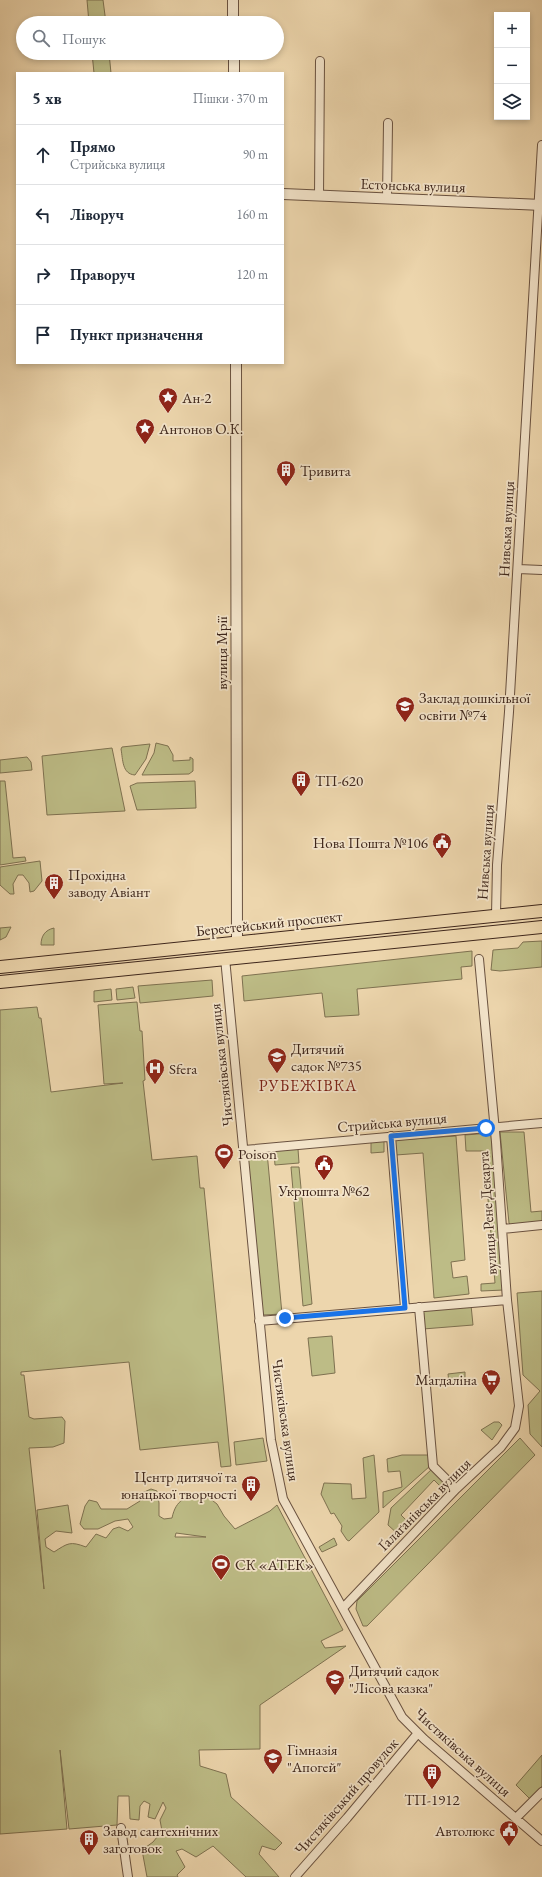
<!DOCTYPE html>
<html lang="uk">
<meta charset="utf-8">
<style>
body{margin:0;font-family:"EB Garamond",serif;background:#f2f2f3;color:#1f2937}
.controls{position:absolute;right:12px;top:12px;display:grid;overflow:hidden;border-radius:0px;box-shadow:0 2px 6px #0003}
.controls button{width:36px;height:36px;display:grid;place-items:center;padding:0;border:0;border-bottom:1px solid #e0e1e3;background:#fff;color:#1f2937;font:20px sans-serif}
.stop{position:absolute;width:12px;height:12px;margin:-9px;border:3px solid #1a73e8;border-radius:50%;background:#fff}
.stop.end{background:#1a73e8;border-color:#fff;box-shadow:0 1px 4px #0008}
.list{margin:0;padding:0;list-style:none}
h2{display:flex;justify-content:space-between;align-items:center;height:52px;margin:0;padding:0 16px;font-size:17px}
h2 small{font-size:13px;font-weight:400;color:#747a83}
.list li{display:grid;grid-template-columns:26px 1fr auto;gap:12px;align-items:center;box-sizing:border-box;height:60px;padding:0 16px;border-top:1px solid #e0e1e3}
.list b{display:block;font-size:15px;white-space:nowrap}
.list p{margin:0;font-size:13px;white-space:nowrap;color:#747a83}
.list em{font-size:13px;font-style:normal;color:#747a83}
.icon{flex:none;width:22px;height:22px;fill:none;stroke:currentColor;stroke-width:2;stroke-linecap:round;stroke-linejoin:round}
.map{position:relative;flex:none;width:542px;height:1877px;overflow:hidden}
.search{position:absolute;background:#fff;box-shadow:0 2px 6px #0003;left:16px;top:16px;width:268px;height:44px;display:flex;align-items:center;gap:10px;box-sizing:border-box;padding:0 14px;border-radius:22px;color:#747a83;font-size:15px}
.panel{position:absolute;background:#fff;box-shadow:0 2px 6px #0003;left:16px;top:72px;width:268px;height:292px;border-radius:0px}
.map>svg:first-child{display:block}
.green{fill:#bdbc86;stroke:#7e7150;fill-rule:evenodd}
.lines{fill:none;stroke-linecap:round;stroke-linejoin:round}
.minor-casing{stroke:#6a5240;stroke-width:10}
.tertiary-casing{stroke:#6a5240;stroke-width:12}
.primary-casing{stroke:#3e261b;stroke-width:14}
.minor{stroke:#f3e4ca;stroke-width:8}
.tertiary{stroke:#f3e4ca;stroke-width:10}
.primary{stroke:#edd6ad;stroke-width:12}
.route{stroke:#1a73e8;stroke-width:5}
.labels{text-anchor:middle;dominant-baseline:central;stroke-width:3.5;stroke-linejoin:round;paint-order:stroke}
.street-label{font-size:15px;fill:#3e261b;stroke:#f3e4ca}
.poi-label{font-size:15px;fill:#3e261b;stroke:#f3e4ca;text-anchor:start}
.neighbourhood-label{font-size:16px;letter-spacing:1px;fill:#7a1f14;stroke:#f3e4ca}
</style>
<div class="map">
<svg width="542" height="1877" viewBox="0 0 542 1877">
<rect width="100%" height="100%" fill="#edd6ad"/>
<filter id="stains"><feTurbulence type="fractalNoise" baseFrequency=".005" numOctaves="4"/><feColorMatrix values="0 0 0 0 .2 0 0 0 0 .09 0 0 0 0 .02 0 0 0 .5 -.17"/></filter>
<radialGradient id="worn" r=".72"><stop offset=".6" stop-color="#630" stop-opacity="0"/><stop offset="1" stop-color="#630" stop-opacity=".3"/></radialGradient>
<path class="green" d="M 87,0 L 103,0 L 106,23 L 89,23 Z
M 92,53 L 109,53 L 111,73 L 94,73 Z
M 156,743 L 168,746 L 173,755 L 173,761 L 190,760 L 190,757 L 193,759 L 193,771 L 189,774 L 142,775 L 154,753 Z
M 150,744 L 146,759 L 135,775 C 122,774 123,760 121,749 L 122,747 Z
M 112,748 L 125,811 L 47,815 L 42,756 Z
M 27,757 L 31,762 L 32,770 L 0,773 L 0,760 Z
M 0,781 L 5,781 L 13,858 L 25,857 L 26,861 L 0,865 Z
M 195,781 L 196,808 L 137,810 L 130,786 L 137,783 Z
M 40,861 L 42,881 L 34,891 L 30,892 L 29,883 L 23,875 L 18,875 L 13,884 L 14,894 L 10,894 L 0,885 L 0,867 Z
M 11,927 L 6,937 L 0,940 L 0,928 Z
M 54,928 L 54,945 L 41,945 C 41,936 45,930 54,928 Z
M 542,941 L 542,967 L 500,971 L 491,970 L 493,950 L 518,948 L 523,942 Z
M 472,951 L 472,966 L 461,967 L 462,979 L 357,989 L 359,1015 L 325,1017 L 322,993 L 244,1001 L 242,976 Z
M 212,980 L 213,996 L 140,1003 L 138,986 Z
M 133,987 L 135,998 L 117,1000 L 116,989 Z
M 111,989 L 112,1000 L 94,1002 L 94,991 Z
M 137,1002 L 140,1031 L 142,1031 L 145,1080 L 143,1081 L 152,1160 L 197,1156 L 200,1188 L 204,1188 L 231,1466 L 221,1467 L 218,1442 L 140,1450 L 129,1362 L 21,1372 L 21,1375 L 24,1375 L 29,1417 L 34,1419 L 62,1417 L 65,1421 L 64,1443 L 53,1447 L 29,1448 L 44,1589 L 37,1510 L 68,1505 L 72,1533 L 56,1531 L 45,1539 L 46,1547 L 54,1552 C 68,1543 70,1541 86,1547 L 96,1534 L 106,1538 L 113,1529 L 119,1527 L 128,1531 L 133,1527 L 128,1519 L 115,1521 L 98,1529 L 84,1529 L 80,1524 L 85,1506 L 89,1500 L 97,1502 L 101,1509 L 127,1509 L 140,1501 L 142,1493 L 151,1489 L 157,1491 L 159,1503 L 159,1516 L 164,1519 L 172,1518 C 176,1499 186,1496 204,1494 L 217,1504 L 224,1516 L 235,1529 L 270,1511 L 277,1505 L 343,1630 L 321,1641 L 325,1648 L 346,1646 L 260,1705 L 260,1749 L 199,1750 L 200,1766 L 226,1774 L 231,1797 L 282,1843 L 275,1850 L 262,1846 L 259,1854 L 279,1877 L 246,1877 L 213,1846 L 196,1857 L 182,1849 L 176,1851 L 185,1867 L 177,1875 L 178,1877 L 147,1877 L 142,1850 L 153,1842 L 162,1831 L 160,1820 L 166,1808 L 163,1802 L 155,1819 L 148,1817 L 150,1804 L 144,1801 L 140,1806 L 139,1820 L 130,1819 L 129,1796 L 118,1796 L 117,1825 L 69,1829 L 60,1750 L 67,1829 L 0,1834 L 0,1010 L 37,1007 L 39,1018 L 41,1018 L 51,1092 L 123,1083 L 104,1084 L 98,1005 ZM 176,1533 L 206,1537 L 175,1537 Z
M 500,1132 L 524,1132 L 531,1212 L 542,1211 L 542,1222 L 511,1225 L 509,1223 Z
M 491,1133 L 504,1290 L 481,1291 L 481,1284 L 495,1283 L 484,1151 L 466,1151 L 465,1135 Z
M 456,1136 L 465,1260 L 451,1262 L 453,1278 L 467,1276 L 469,1294 L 434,1298 L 423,1153 L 396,1155 L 394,1142 L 397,1140 Z
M 384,1141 L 384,1152 L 371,1153 L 371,1142 Z
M 295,1147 L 298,1149 L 299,1163 L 275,1165 L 274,1153 L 277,1149 Z
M 267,1152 L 282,1314 L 263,1315 L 247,1155 L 248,1153 Z
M 291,1167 L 299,1167 L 312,1304 L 303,1306 Z
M 542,1291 L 542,1447 L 530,1434 L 528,1405 L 540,1391 L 523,1375 L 517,1293 Z
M 471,1305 L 473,1325 L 423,1329 L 421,1309 Z
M 332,1336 L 335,1373 L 312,1376 L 308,1338 Z
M 465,1372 L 465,1382 L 449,1383 L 448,1374 Z
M 494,1422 L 499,1422 L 502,1425 L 492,1440 L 481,1430 Z
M 263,1438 L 267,1461 L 236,1465 L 234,1442 Z
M 520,1438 L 535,1455 L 367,1626 L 363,1626 L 356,1609 L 357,1601 Z
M 374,1455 L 379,1512 L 349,1541 L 347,1540 L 341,1531 L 342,1526 L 334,1513 L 331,1514 L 321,1494 L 324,1483 L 351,1484 L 352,1499 L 366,1498 L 363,1458 Z
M 402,1455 L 430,1455 L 430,1466 L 383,1508 L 383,1492 L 402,1487 L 400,1471 L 388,1472 L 387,1459 Z
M 433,1468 L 452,1488 L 448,1494 L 434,1480 L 401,1515 L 411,1525 L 399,1535 L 388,1525 L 391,1508 Z
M 334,1538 L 337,1545 L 322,1552 L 319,1547 Z
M 542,1755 L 542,1786 L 530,1799 L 516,1785 Z"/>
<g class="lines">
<g class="minor-casing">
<path id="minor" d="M 319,196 L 320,61
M 387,199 L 388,123
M 518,569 L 542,570
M 496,915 L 497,865 L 509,712 L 542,145
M 225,958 L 271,1440 L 283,1499 L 402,1717 L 424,1739 L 542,1841
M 391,1136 L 405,1308
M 244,1150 L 542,1123
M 502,1229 L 542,1225
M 419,1307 L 433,1466 L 456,1489
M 259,1321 L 507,1300
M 343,1608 L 456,1489 L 501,1447 L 515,1428 L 519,1406 L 507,1300 L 496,1142 L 479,959
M 516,1818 L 542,1792
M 121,1828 L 128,1877
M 295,1877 L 347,1818 L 418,1733"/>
</g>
<g class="tertiary-casing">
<path id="tertiary" d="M 233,0 L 233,23
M 234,53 L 234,73
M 283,194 L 542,205
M 236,363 L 237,942"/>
</g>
<g class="primary-casing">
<path id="primary" d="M 0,967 L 542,911
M 0,982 L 542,927"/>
</g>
<use href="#minor" class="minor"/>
<use href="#tertiary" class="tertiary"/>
<use href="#primary" class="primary"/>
</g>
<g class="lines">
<path class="route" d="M 285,1318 L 405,1308 L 391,1136 L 486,1128"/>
</g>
<defs>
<g id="sight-pin" transform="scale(1)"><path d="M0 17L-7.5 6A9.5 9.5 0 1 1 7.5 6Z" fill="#8f2418" stroke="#f3e4ca"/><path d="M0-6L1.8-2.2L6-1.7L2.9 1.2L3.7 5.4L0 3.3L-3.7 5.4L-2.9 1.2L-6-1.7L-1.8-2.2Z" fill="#fff"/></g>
<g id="building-pin" transform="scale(1)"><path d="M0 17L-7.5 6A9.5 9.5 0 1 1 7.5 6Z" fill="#8f2418" stroke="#f3e4ca"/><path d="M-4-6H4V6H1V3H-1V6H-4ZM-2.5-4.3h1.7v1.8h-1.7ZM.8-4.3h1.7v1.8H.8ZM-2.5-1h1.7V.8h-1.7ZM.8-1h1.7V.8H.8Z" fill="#fff"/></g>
<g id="school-pin" transform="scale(1)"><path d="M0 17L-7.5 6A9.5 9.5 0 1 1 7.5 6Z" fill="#8f2418" stroke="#f3e4ca"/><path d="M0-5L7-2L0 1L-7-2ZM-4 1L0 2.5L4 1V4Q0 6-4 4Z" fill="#fff"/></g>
<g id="civic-pin" transform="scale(1)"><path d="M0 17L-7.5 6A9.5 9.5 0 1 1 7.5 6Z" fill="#8f2418" stroke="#f3e4ca"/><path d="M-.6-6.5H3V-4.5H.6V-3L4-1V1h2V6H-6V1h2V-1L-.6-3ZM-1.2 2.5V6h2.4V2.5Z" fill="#fff"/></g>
<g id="hospital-pin" transform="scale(1)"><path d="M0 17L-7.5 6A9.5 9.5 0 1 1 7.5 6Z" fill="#8f2418" stroke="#f3e4ca"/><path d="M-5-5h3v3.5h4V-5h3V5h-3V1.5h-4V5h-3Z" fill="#fff"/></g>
<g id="stadium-pin" transform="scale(1)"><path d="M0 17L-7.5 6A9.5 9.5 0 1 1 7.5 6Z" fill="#8f2418" stroke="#f3e4ca"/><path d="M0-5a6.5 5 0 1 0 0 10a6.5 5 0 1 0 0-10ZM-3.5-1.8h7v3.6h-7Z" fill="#fff"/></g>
<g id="supermarket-pin" transform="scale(1)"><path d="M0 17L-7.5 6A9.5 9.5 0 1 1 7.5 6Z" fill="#8f2418" stroke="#f3e4ca"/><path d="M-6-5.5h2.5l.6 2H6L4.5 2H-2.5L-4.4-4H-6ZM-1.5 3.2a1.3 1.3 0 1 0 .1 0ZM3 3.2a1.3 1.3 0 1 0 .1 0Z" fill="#fff"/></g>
</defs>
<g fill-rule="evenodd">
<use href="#sight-pin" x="168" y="397"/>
<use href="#sight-pin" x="145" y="428"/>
<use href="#building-pin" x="286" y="470"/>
<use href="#school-pin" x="405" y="706"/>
<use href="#building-pin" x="301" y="780"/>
<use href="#civic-pin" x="442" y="842"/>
<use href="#building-pin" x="54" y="883"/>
<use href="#school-pin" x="277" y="1057"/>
<use href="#hospital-pin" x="155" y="1068"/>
<use href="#stadium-pin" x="224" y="1153"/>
<use href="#civic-pin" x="324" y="1164"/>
<use href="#supermarket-pin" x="491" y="1379"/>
<use href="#building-pin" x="251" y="1485"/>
<use href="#stadium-pin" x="221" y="1564"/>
<use href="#school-pin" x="335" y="1679"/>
<use href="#school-pin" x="273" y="1758"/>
<use href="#building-pin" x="432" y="1773"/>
<use href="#civic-pin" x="509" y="1830"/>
<use href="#building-pin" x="89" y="1839"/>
</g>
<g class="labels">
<g class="street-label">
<text transform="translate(413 185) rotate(2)">Естонська вулиця</text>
<text transform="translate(506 529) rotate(-87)">Нивська вулиця</text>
<text transform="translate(221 653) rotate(-90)">вулиця Мрії</text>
<text transform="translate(485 852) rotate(-86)">Нивська вулиця</text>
<text transform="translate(269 923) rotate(-6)">Берестейський проспект</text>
<text transform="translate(221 1065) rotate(-96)">Чистяківська вулиця</text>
<text transform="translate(392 1122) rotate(-5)">Стрийська вулиця</text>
<text transform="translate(487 1213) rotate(-94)">вулиця Рене Декарта</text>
<text transform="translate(286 1420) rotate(82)">Чистяківська вулиця</text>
<text transform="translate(424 1504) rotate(-45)">Ґалаґанівська вулиця</text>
<text transform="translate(463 1752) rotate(42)">Чистяківська вулиця</text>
<text transform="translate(346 1796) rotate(-49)">Чистяківський провулок</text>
</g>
<g class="poi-label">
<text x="182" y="397">Ан-2</text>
<text x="159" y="428">Антонов О.К.</text>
<text x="300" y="470">Тривита</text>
<text x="419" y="697">Заклад дошкільної<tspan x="419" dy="17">освіти №74</tspan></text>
<text x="315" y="780">ТП-620</text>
<text x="428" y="842" text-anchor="end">Нова Пошта №106</text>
<text x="68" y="874">Прохідна<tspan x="68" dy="17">заводу Авіант</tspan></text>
<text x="291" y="1048">Дитячий<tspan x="291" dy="17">садок №735</tspan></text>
<text x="169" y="1068">Sfera</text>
<text x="238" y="1153">Poison</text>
<text x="324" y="1190" text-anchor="middle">Укрпошта №62</text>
<text x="477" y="1379" text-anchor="end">Магдаліна</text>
<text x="237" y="1476" text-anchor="end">Центр дитячої та<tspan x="237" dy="17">юнацької творчості</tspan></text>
<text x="235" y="1564">СК «АТЕК»</text>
<text x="349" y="1670">Дитячий садок<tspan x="349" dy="17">"Лісова казка"</tspan></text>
<text x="287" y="1749">Гімназія<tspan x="287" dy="17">"Апогей"</tspan></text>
<text x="432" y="1799" text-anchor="middle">ТП-1912</text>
<text x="103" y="1830">Завод сантехнічних<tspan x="103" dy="17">заготовок</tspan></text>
<text x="495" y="1830" text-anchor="end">Автолюкс</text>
</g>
<g class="neighbourhood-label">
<text x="308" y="1085">РУБЕЖІВКА</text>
</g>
</g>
<rect width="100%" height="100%" filter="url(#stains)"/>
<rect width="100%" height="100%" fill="url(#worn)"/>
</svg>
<div class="controls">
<button>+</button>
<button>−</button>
<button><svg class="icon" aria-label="layers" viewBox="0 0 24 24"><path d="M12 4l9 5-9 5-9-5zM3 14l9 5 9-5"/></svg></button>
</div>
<div class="stop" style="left:486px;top:1128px"></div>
<div class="stop end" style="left:285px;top:1318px"></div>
<div class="search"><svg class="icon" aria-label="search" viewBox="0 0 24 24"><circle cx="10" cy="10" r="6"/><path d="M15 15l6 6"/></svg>Пошук</div>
<section class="panel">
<h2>5 хв<small>Пішки · 370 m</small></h2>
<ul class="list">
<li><svg class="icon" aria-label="ahead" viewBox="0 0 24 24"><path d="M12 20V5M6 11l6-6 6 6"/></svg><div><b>Прямо</b><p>Стрийська вулиця</p></div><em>90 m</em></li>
<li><svg class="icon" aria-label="left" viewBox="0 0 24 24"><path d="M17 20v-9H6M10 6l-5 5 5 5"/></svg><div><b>Ліворуч</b></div><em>160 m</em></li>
<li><svg class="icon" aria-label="right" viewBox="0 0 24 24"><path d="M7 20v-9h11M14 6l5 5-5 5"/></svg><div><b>Праворуч</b></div><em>120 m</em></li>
<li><svg class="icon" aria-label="arrive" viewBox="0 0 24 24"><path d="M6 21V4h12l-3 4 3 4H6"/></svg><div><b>Пункт призначення</b></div></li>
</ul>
</section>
</div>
